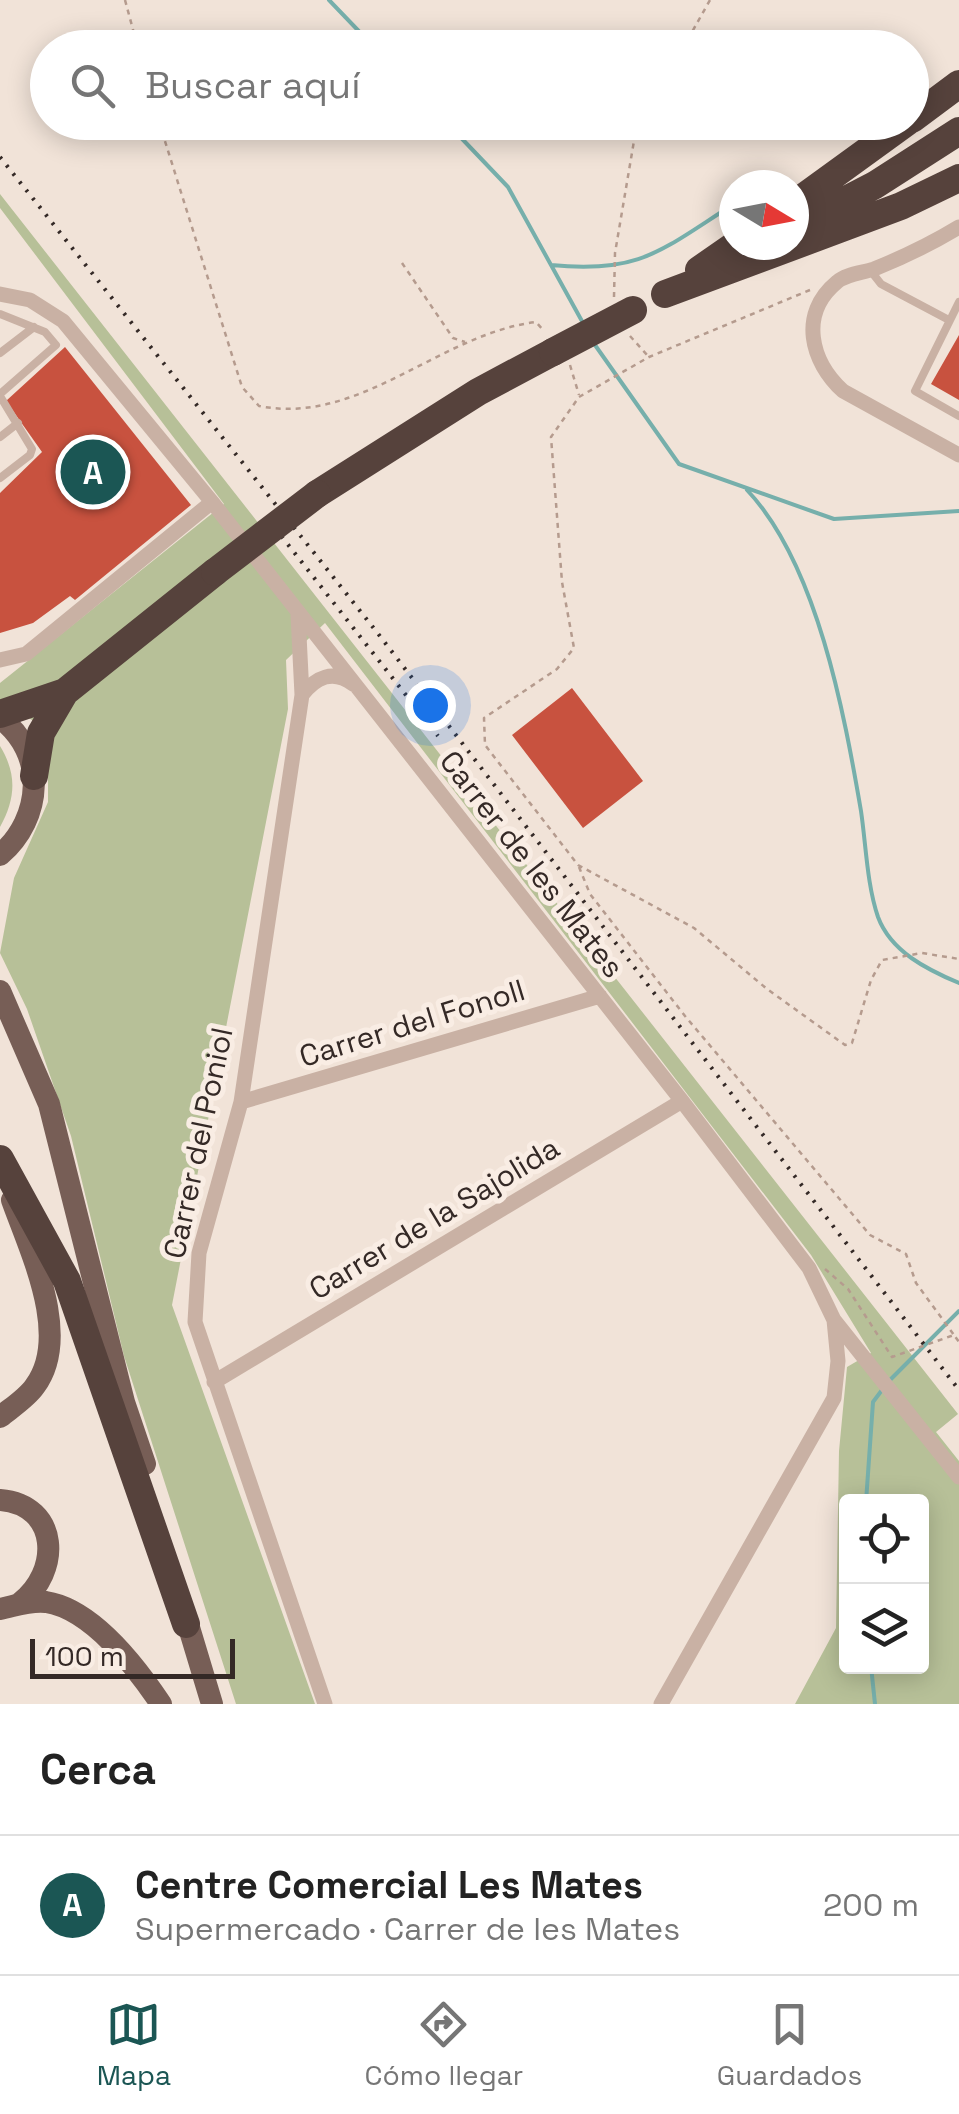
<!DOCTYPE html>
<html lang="es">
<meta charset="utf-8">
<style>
body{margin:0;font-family:"Space Grotesk",sans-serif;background:#f2f2f2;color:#222}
.controls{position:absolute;right:30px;bottom:30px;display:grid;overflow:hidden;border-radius:10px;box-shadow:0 5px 25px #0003}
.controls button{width:90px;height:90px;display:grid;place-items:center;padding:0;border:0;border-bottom:2px solid #e0e0e0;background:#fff;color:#222;font:50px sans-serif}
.compass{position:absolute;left:719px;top:170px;width:90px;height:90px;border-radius:50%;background:#fff;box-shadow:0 5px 25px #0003;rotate:100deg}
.scale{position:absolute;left:30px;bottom:25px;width:205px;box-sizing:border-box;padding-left:10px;border:5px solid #342926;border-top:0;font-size:28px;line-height:35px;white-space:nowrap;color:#342926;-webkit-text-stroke:8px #f9ede4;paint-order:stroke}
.you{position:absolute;left:430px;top:705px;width:35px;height:35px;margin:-25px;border:8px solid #fff;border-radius:50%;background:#1a73e8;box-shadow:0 0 0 15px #1a73e833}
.badge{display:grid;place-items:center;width:65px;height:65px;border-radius:50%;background:#1b5654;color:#fff;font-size:32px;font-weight:700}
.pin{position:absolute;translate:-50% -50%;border:5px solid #fff;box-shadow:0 2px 10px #0006}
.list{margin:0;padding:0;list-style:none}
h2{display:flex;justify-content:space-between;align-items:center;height:130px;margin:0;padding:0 40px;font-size:42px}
h2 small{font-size:32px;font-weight:400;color:#767676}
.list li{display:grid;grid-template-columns:65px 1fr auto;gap:30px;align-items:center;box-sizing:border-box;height:140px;padding:0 40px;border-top:2px solid #e0e0e0}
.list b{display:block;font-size:38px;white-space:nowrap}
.list p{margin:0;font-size:32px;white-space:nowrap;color:#767676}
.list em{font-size:32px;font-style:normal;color:#767676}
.icon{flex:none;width:55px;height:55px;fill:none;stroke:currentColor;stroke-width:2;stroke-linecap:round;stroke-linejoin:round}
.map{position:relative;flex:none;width:959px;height:1704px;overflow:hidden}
.search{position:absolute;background:#fff;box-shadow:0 5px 25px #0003;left:30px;right:30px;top:30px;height:110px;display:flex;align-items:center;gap:25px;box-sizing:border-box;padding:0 35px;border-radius:55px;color:#767676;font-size:38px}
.sheet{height:270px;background:#fff}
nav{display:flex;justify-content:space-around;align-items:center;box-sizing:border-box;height:140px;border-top:2px solid #e0e0e0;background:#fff;font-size:28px;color:#767676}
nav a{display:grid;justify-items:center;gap:5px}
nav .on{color:#1b5654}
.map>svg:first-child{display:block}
.green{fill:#b7c098;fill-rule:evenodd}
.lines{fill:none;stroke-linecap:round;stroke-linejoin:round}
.stream{stroke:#76afab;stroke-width:4}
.building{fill:#c8523f}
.path{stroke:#b59b8e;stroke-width:2.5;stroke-dasharray:5 5;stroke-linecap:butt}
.lane{stroke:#c9b1a4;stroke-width:8}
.street{stroke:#c9b1a4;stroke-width:15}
.primary{stroke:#775e56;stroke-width:22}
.highway{stroke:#56423c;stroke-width:28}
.rail{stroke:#342926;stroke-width:4;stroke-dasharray:2.5 8;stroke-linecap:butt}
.highway-bridge{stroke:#56423c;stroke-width:28}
.labels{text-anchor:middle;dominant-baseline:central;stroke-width:10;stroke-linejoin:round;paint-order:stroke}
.street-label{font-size:30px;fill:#342926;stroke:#f9ede4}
</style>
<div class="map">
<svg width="959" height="1704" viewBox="0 0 959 1704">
<rect width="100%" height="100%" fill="#f1e3d8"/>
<path class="green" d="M 0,194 L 958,1414 L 936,1432 L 959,1461 L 959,1704 L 795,1704 L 836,1628 L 839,1451 L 847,1367 L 871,1353 L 811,1255 L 325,623 L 286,660 L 288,709 L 172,1305 L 315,1704 L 236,1704 L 124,1356 L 71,1136 L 27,1009 L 0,953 L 14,878 L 48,802 L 48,771 L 32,720 L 0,701 L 0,683 L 224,504 L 0,208 ZM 846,1502 L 922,1502 L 922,1666 L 846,1666 Z
M 0,746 C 17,774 16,798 0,827 Z"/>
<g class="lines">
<path class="stream" d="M 329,0 L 375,48
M 446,122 L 508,187 L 583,323
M 551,265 C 641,274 661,250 734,204
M 595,345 L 679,464 L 834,519 L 959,511
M 747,490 C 817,564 844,712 861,811 C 866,845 867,885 878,917 C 891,952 928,970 959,983
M 888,1382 L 959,1311
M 866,1502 L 873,1402 L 882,1390
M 871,1666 L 875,1704"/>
</g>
<path class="building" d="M 959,335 L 959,400 L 931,384 Z
M 65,347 L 191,505 L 75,600 L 70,596 L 33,623 L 0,633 L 0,493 L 42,452 L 6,401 Z
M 572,688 L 643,781 L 583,828 L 512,735 Z"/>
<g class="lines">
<path class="path" d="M 125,0 L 138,48
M 683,48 L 710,0
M 159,122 L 242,387 L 259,406 C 360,426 439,334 536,322 L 544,331
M 402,263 L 453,338 L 465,342
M 810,290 L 649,357 L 579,397 L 551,437 L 562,582 L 574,648 L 557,669 L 484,718 L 485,745 L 578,865 L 694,928 L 767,989 L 845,1045 L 852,1043 L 871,980 L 882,960 L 922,953 L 959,959
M 614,297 L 615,253 L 635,135 L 642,122
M 630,336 L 648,356
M 570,365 L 579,395
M 579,867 L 590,894 L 685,1016 L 870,1235 L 906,1254 L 916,1283 L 954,1335
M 825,1269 L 848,1289 L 892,1357 L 954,1335 L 959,1342"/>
<path class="lane" d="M 870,270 L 881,284 L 947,319
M 959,302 L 915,391 L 959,416
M 0,314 L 45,332 L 56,345 L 0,394
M 0,353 L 34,327
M 0,396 L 32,449 L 30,455 L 0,478
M 0,437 L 18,423"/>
<path class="street" d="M 959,227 C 931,244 904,257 874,269 C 862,273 846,274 837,282 C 798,314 811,362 843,391 L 959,455
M 0,294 L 30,300 L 63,321 L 212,502 L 682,1101 L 809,1268 L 834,1320 L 959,1477
M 298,615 L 302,695 L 241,1102 L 199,1253 L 195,1322 L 325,1704
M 0,660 L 26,654 L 212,502
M 302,695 C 316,677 333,669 353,684
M 241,1102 L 600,996
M 214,1382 L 682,1101
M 661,1704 L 834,1398 L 838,1361 L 834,1320"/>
<path class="primary" d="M 0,718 C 47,753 43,818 0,855
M 0,991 L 49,1104 L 124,1402 L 145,1464
M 0,1417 C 11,1408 27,1398 35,1386 C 72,1336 30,1251 12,1200
M 0,1500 C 60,1505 61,1572 20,1603
M 0,1609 C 15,1606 30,1600 46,1602 C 92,1609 137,1668 161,1704
M 184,1611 L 212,1704"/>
<path class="highway" d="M 912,119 L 959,84
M 794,204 L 907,122
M 794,227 L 875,185 L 959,131
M 699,270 L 735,245
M 665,294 L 901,206 L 959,178
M 317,494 L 478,392 L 553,352
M 0,714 L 65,692 L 215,572
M 34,776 L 41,733 L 65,692
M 0,1159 L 67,1281 L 186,1624"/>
<path class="rail" d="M 0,157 L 376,631 L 959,1390
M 275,528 L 438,736"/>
<path class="highway-bridge" d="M 553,352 L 633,310
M 215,572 L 317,494"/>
</g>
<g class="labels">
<g class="street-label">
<text transform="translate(532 864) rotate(52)">Carrer de les Mates</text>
<text transform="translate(412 1023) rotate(-17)">Carrer del Fonoll</text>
<text transform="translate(198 1143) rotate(-78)">Carrer del Poniol</text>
<text transform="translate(434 1218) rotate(-31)">Carrer de la Sajolida</text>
</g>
</g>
</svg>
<div class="controls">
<button><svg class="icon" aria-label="locate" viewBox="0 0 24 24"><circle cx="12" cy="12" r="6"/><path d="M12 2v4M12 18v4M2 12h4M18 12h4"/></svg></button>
<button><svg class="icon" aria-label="layers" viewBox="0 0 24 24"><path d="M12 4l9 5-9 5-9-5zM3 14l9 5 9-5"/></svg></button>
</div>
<svg class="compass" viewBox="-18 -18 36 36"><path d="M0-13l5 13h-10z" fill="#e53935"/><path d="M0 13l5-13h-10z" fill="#767676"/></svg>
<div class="scale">100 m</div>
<div class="you"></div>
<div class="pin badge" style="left:93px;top:472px">A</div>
<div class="search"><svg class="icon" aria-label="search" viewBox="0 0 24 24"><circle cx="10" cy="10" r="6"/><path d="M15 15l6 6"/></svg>Buscar aquí</div>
</div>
<section class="sheet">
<h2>Cerca<small></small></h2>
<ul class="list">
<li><span class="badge">A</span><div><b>Centre Comercial Les Mates</b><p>Supermercado · Carrer de les Mates</p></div><em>200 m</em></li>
</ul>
</section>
<nav>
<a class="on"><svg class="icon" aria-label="map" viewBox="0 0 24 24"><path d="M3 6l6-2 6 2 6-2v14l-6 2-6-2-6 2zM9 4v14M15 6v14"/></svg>Mapa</a>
<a><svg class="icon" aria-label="directions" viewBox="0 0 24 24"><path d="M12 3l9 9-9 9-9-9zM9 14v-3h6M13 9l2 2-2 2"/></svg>Cómo llegar</a>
<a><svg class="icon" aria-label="saved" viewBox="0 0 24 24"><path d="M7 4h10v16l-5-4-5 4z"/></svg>Guardados</a>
</nav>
